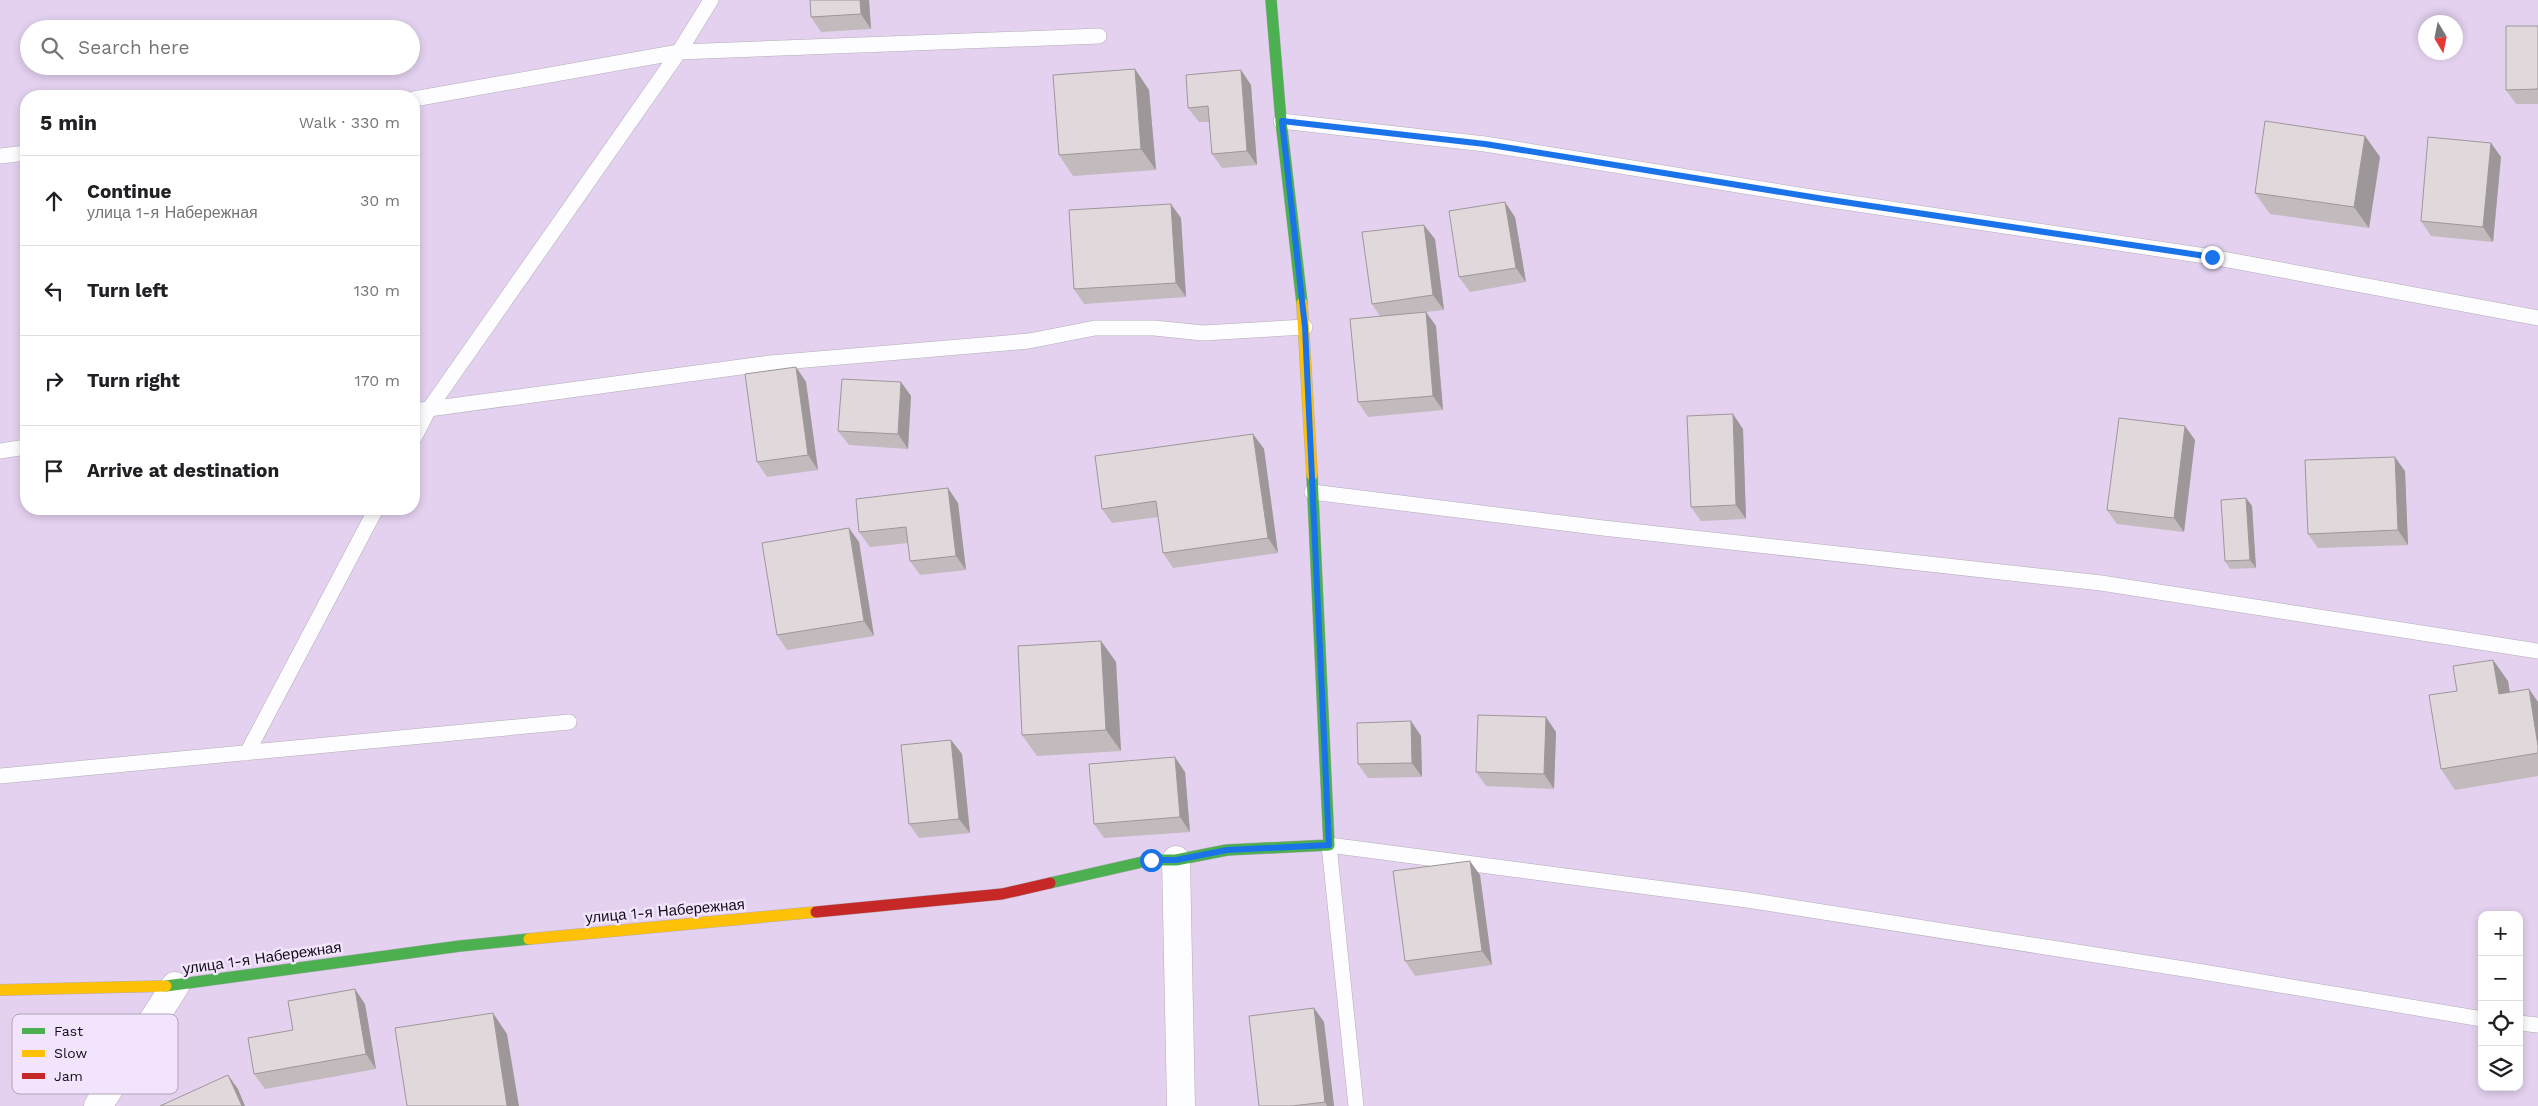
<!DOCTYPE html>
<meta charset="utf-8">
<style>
body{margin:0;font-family:"Work Sans",sans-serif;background:#f6f6f6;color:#202124}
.controls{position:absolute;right:15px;bottom:15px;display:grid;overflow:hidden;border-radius:10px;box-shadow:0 2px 8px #0003}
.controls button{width:45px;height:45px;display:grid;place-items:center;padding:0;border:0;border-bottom:1px solid #e0e0e0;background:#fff;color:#202124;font:25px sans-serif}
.compass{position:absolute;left:2418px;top:15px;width:45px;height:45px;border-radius:50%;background:#fff;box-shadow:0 2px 8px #0003;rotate:170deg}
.stop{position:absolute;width:15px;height:15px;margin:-11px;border:4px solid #1a73e8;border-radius:50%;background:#fff}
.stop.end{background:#1a73e8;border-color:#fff;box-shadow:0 1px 5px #0008}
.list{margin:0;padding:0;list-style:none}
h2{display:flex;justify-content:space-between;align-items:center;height:65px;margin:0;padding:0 20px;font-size:21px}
h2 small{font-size:16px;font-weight:400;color:#757577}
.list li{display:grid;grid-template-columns:32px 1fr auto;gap:15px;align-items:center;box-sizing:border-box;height:90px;padding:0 20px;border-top:1px solid #e0e0e0}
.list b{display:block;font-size:19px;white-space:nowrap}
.list p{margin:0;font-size:16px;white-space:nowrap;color:#757577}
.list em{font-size:16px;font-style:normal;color:#757577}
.icon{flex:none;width:28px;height:28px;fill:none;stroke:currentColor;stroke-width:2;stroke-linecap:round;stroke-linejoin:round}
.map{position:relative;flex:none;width:2538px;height:1106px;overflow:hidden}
.search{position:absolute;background:#fff;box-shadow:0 2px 8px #0003;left:20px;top:20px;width:400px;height:55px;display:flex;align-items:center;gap:12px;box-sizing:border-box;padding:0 18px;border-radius:28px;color:#757577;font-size:19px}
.panel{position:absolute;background:#fff;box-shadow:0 2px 8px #0003;left:20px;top:90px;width:400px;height:425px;border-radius:20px}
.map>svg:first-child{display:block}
.green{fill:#e3d1ef;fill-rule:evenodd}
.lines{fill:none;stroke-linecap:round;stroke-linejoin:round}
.lane-casing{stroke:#b3adb8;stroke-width:16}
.street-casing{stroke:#b3adb8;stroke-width:29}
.fast-casing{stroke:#b3adb8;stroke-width:12}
.slow-casing{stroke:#b3adb8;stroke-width:12}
.jam-casing{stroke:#b3adb8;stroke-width:12}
.lane{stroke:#fdfcfe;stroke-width:15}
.street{stroke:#fdfcfe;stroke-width:28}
.fast{stroke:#4caf50;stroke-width:11}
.slow{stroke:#ffc107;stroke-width:11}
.jam{stroke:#c62828;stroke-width:11}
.wall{fill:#c2babc}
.shaded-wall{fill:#9e9799}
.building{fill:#e1d8db;stroke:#9e9799}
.route{stroke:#1a73e8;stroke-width:6}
.labels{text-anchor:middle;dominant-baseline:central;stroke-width:5;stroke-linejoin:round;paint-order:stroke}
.street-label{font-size:15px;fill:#130e16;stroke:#f3e4fe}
.key{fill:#f3e4fe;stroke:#b0a4b8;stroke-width:1}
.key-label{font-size:14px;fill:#130e16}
</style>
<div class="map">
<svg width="2538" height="1106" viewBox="0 0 2538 1106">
<rect width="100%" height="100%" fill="#f2eaf8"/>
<path class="green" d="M 0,0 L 2538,0 L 2538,1106 L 0,1106 ZM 2426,22 L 2456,22 L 2456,52 L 2426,52 ZM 29,29 L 411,29 L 411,66 L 29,66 ZM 26,96 L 414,96 L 414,509 L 26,509 ZM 2482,915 L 2519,915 L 2519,1087 L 2482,1087 Z"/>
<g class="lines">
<g class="lane-casing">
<path id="lane" d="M 414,99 L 679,52 L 1099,36
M 1281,121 L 1485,144 L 1824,199 L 2212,257 L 2538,318
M 0,156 L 26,153
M 414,411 L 770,363 L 1029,341 L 1095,328 L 1154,328 L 1203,333 L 1305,327
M 414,438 L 429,409 L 679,52 L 711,0
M 0,451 L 26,447
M 1312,492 L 1603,528 L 2101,583 L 2538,651
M 247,753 L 376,509
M 0,776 L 569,722
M 2519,1023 L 2538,1025
M 1356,1106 L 1329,845 L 1747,900 L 2197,971 L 2482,1019"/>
</g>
<g class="street-casing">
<path id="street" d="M 1176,860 L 1181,1106
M 98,1106 L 175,986"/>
</g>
<g class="fast-casing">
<path id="fast" d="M 1271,0 L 1281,121 L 1302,303
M 1050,883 L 1151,860 L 1176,860 L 1227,850 L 1329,845 L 1312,475
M 166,986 L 460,946 L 529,939"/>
</g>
<g class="slow-casing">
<path id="slow" d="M 1302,303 L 1312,475
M 529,939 L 816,912
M 0,990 L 166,986"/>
</g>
<g class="jam-casing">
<path id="jam" d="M 816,912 L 1002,894 L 1050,883"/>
</g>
<use href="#lane" class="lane"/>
<use href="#street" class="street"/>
<use href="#fast" class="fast"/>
<use href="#slow" class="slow"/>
<use href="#jam" class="jam"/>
</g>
<path class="wall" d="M 869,0 L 871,29 L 821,32 L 811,17 Z
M 2538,26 L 2538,104 L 2516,104 L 2506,90 Z
M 1135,69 L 1149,90 L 1156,170 L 1073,176 L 1059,155 Z
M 1241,70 L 1251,85 L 1257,165 L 1222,168 L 1212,154 L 1209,122 L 1199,122 L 1188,108 Z
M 2365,136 L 2380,157 L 2369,228 L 2270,214 L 2255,193 Z
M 2491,143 L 2501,157 L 2493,242 L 2431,236 L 2421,221 Z
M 1515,217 L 1526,282 L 1470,292 L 1459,277 Z
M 1181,218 L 1186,297 L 1084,304 L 1074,289 Z
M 1435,239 L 1444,310 L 1426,312 L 1436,326 L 1443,410 L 1368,417 L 1358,402 L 1380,316 L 1372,304 Z
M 796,367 L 806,382 L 818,470 L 767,477 L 757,462 Z
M 901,382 L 911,396 L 908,449 L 849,445 L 838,431 Z
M 1743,429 L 1746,519 L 1701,521 L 1691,507 Z
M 1253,434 L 1264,449 L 1278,553 L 1173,568 L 1163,553 L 1158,517 L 1112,523 L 1102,509 Z
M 2195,440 L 2184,532 L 2117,524 L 2107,510 Z
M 2405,471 L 2408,545 L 2318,548 L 2308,534 Z
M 2246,498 L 2252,506 L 2256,568 L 2230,569 L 2225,561 Z
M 958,503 L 966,570 L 920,575 L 910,561 L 908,543 L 870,547 L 859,532 Z
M 859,542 L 874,636 L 787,650 L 777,635 Z
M 1101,641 L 1116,662 L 1121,751 L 1037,756 L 1022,735 Z
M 2493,660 L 2508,681 L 2510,692 L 2529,689 L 2538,702 L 2538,776 L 2455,790 L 2441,769 L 2457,691 Z
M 1411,721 L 1421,736 L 1422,777 L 1368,778 L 1358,764 Z
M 1556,732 L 1554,789 L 1486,786 L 1476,772 Z
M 951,740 L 962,754 L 970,833 L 919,838 L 909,824 Z
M 1185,772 L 1190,832 L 1104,838 L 1094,824 Z
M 1480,875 L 1492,965 L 1415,976 L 1405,961 Z
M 365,1004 L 376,1069 L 265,1089 L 254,1074 L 293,1030 Z
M 1314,1008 L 1324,1022 L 1334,1106 L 1259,1106 Z"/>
<path class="shaded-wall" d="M 860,0 L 869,0 L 871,29 L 861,14 Z
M 1135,69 L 1149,90 L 1156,170 L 1141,149 Z
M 1241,70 L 1251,85 L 1257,165 L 1247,151 Z
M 2365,136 L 2380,157 L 2369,228 L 2354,207 Z
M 2491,143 L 2501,157 L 2493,242 L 2483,227 Z
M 1505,202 L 1515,217 L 1526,282 L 1516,268 Z
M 1171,204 L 1181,218 L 1186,297 L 1176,283 Z
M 1424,225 L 1435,239 L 1444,310 L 1433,295 Z
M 1426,312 L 1436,326 L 1443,410 L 1433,396 Z
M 796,367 L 806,382 L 818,470 L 808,455 Z
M 901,382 L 911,396 L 908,449 L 898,434 Z
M 1733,414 L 1743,429 L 1746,519 L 1736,505 Z
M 2185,426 L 2195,440 L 2184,532 L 2174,518 Z
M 1253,434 L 1264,449 L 1278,553 L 1268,538 Z
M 2395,457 L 2405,471 L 2408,545 L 2398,530 Z
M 948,488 L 958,503 L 966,570 L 956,556 Z
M 2246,498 L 2252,506 L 2256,568 L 2250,560 Z
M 849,528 L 859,542 L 874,636 L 864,621 Z
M 1101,641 L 1116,662 L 1121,751 L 1106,730 Z
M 2493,660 L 2508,681 L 2513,714 L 2499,694 Z
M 2529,689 L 2538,702 L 2538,746 Z
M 1546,717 L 1556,732 L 1554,789 L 1544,774 Z
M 1411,721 L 1421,736 L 1422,777 L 1412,763 Z
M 951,740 L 962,754 L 970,833 L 959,819 Z
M 1175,757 L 1185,772 L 1190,832 L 1180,817 Z
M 1470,861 L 1480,875 L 1492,965 L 1482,951 Z
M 355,989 L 365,1004 L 376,1069 L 366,1054 Z
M 1314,1008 L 1324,1022 L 1334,1106 L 1327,1106 L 1325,1102 Z
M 493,1013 L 507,1034 L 519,1106 L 507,1106 Z
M 228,1075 L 238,1089 L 245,1106 L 242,1106 Z"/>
<path class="building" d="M 810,0 L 860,0 L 861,14 L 811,17 Z
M 2506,26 L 2538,26 L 2538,89 L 2506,90 Z
M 1135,69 L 1141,149 L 1059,155 L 1053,75 Z
M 1241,70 L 1247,151 L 1212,154 L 1208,106 L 1188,108 L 1186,75 Z
M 2265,121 L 2365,136 L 2354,207 L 2255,193 Z
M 2428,137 L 2491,143 L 2483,227 L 2421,221 Z
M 1505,202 L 1516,268 L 1459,277 L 1449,211 Z
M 1171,204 L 1176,283 L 1074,289 L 1069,210 Z
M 1424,225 L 1433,295 L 1372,304 L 1362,232 Z
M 1426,312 L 1433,396 L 1358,402 L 1350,319 Z
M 796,367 L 808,455 L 757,462 L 745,374 Z
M 842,379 L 901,382 L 898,434 L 838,431 Z
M 1733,414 L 1736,505 L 1691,507 L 1687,416 Z
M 2119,418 L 2185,426 L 2174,518 L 2107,510 Z
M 1253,434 L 1268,538 L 1163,553 L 1156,501 L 1102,509 L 1095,456 Z
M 2395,457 L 2398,530 L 2308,534 L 2305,460 Z
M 948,488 L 956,556 L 910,561 L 906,527 L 859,532 L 856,499 Z
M 2246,498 L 2250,560 L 2225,561 L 2221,500 Z
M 849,528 L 864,621 L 777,635 L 762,543 Z
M 1101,641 L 1106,730 L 1022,735 L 1018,646 Z
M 2493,660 L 2499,694 L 2529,689 L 2538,746 L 2538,753 L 2441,769 L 2429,695 L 2457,691 L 2453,666 Z
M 1478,715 L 1546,717 L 1544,774 L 1476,772 Z
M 1411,721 L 1412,763 L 1358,764 L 1357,723 Z
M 951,740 L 959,819 L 909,824 L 901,745 Z
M 1175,757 L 1180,817 L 1094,824 L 1089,764 Z
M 1470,861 L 1482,951 L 1405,961 L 1393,871 Z
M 355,989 L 366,1054 L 254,1074 L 248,1038 L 293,1030 L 288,1001 Z
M 1314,1008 L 1325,1102 L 1292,1106 L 1259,1106 L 1249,1016 Z
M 493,1013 L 507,1106 L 407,1106 L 395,1028 Z
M 228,1075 L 242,1106 L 160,1106 Z"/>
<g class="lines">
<path class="route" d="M 1151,860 L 1176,860 L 1227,850 L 1329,845 L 1305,327 L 1282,121 L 1485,144 L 1824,199 L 2212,257"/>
</g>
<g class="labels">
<g class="street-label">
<text transform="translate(665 911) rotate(-5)">улица 1-я Набережная</text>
<text transform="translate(262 958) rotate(-8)">улица 1-я Набережная</text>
</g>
</g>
<rect x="12" y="1014" width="166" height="80" rx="8" class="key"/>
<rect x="22" y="1028" width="23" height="6" fill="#4caf50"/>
<rect x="22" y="1050" width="23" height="7" fill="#ffc107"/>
<rect x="22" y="1073" width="23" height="6" fill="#c62828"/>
<g class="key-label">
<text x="54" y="1036">Fast</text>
<text x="54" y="1058">Slow</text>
<text x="54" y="1081">Jam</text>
</g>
</svg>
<div class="controls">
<button>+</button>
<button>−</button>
<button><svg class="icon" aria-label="locate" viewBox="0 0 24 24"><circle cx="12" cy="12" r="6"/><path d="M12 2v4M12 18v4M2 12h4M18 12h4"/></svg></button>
<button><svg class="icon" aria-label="layers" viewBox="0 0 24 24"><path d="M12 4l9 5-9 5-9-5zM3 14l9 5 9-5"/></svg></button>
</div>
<svg class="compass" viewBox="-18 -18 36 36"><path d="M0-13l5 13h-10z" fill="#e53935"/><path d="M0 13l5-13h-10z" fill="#757577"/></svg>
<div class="stop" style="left:1151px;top:860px"></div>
<div class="stop end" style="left:2212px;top:257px"></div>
<div class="search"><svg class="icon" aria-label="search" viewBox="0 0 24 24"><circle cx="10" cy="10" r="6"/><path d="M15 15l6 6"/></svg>Search here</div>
<section class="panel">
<h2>5 min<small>Walk · 330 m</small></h2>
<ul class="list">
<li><svg class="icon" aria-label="ahead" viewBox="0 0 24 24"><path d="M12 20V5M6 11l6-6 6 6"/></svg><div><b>Continue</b><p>улица 1-я Набережная</p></div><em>30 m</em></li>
<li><svg class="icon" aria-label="left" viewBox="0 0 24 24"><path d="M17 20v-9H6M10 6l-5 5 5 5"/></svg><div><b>Turn left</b></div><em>130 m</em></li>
<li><svg class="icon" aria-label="right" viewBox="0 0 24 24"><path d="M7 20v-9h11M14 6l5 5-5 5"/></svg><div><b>Turn right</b></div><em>170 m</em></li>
<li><svg class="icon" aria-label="arrive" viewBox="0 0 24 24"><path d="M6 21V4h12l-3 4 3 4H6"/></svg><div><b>Arrive at destination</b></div></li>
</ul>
</section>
</div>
